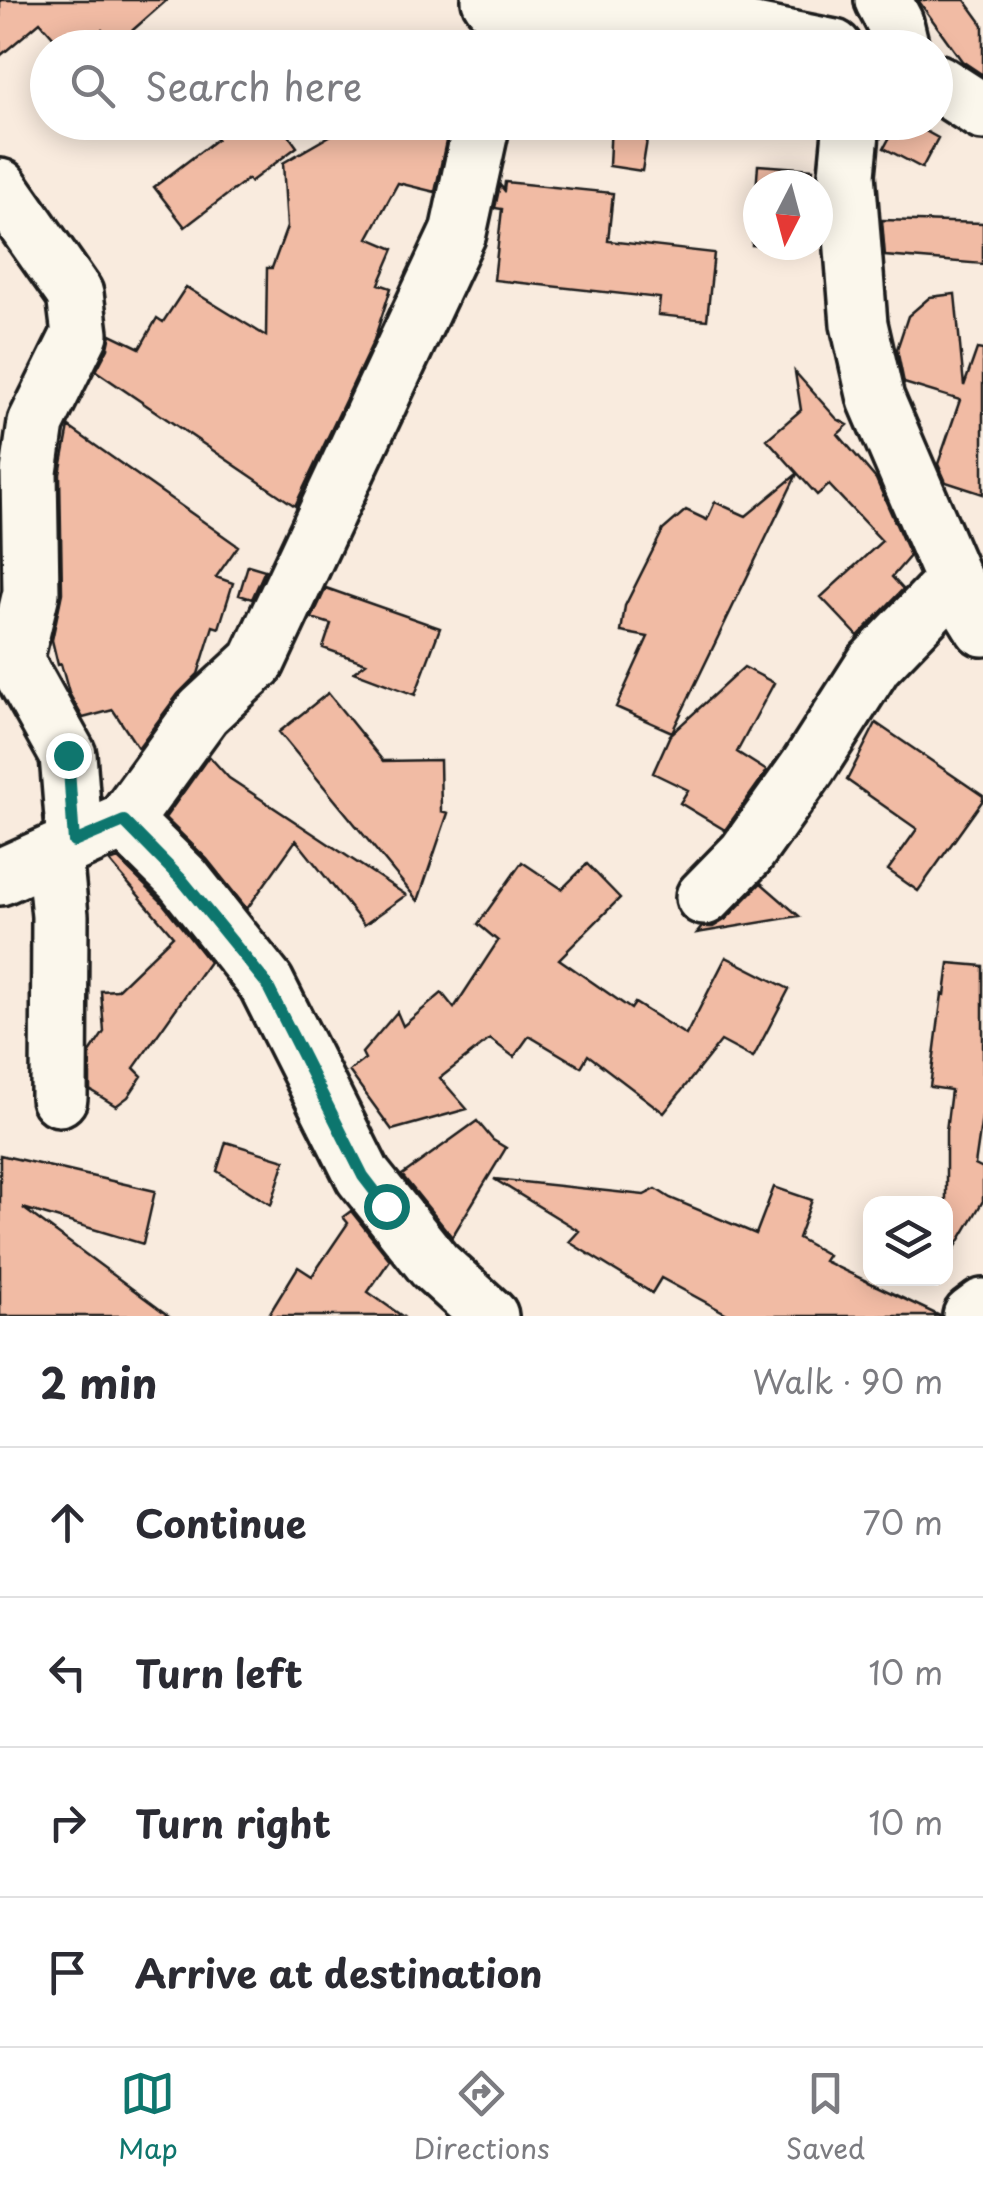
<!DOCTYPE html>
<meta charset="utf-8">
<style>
body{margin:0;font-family:"Playpen Sans",sans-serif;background:#f7f7f7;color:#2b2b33}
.controls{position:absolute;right:30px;bottom:30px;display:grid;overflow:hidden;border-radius:20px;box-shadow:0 5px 25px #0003}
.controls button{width:90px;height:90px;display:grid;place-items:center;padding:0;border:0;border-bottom:2px solid #e1e1e2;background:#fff;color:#2b2b33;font:50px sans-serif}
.compass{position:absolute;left:743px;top:170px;width:90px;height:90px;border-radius:50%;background:#fff;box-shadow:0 5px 25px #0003;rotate:186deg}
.stop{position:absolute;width:30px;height:30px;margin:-22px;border:8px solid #0f766e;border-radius:50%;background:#fff}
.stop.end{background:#0f766e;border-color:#fff;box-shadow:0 2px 10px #0008}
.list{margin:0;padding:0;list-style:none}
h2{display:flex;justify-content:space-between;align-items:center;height:130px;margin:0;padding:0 40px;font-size:42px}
h2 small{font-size:32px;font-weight:400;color:#7c7c81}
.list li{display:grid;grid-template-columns:65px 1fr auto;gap:30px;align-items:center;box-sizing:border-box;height:150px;padding:0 40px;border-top:2px solid #e1e1e2}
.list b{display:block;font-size:38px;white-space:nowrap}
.list em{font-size:32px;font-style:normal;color:#7c7c81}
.icon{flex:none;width:55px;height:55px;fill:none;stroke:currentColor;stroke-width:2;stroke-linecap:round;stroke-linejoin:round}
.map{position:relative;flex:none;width:983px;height:1316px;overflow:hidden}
.search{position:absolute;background:#fff;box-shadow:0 5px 25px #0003;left:30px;right:30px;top:30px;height:110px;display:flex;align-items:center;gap:25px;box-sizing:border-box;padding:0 35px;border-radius:55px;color:#7c7c81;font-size:38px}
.sheet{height:730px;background:#fff}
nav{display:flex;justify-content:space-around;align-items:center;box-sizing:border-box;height:140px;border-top:2px solid #e1e1e2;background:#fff;font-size:28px;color:#7c7c81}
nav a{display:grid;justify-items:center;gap:5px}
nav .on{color:#0f766e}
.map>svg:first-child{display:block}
.building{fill:#f1bba4;stroke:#1c1c1c;stroke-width:2.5}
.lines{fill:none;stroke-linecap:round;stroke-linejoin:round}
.minor-casing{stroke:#1c1c1c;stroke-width:62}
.minor{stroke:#fbf7ec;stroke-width:55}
.route{stroke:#0f766e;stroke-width:12}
</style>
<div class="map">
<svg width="983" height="1316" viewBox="0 0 983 1316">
<rect width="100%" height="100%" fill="#f9ebde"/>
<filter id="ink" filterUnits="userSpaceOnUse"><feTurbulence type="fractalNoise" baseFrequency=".01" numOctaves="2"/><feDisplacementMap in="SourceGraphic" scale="20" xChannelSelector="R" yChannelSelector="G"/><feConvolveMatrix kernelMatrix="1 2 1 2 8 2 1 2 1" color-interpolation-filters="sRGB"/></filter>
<g filter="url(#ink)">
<path class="building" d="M 0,0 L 167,0 L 117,44 L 102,30 L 82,48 L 63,48 L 40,22 L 0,56 Z
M 918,0 L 965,0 L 983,25 L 983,75 L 962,61 Z
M 204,122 L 279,122 L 297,147 L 250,182 L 248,179 L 185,227 L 154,187 L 217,139 Z
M 354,122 L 450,123 L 435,192 L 398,183 L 368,238 L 394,249 L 379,284 L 391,288 L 374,340 L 295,506 L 96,371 L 108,348 L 111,334 L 140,348 L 157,318 L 163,322 L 186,287 L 266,336 L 267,268 L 272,268 L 287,227 L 283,163 Z
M 611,122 L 650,122 L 642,171 L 609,166 Z
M 898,122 L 909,122 L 938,138 L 922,168 L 884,148 Z
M 758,165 L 813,169 L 811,185 L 758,185 L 758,245 L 807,245 L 806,249 L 752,245 Z
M 505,182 L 613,193 L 608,241 L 714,253 L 707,320 L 658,315 L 660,298 L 494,280 L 502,209 L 495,208 L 500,185 L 504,190 Z
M 882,220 L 983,223 L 983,264 L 885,256 Z
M 955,294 L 964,386 L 977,349 L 983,350 L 983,494 L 946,482 L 938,464 L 960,400 L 904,383 L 897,349 L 908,316 L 930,297 Z
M 795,372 L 837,419 L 848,425 L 838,434 L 876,479 L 910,556 L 892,577 L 903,589 L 858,636 L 821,597 L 882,541 L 829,485 L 817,495 L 767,439 L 801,410 Z
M 69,427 L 238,546 L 216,577 L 233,583 L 219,628 L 213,626 L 198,674 L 178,694 L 138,748 L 113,710 L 83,718 L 69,693 L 61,664 L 58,665 L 52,640 L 62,593 L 60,474 Z
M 797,474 L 672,732 L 616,707 L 648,637 L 621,632 L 625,606 L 663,530 L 686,510 L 707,520 L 715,502 L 746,516 Z
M 248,565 L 265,570 L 252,599 L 239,595 Z
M 326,588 L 440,628 L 415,695 L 354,672 L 366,663 L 323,648 L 331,624 L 312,618 Z
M 744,667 L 774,683 L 737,752 L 767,771 L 725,830 L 680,803 L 688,790 L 653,773 L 670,735 Z
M 328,693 L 383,761 L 440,760 L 441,811 L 448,813 L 418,901 L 279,732 Z
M 876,723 L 983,796 L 983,800 L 918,891 L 888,870 L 917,829 L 847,780 Z
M 209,756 L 229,778 L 406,895 L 364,925 L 296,840 L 247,909 L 207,859 L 165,818 Z
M 118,859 L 160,900 L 209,962 L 134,1068 L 142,1076 L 128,1097 L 116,1106 L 90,1090 L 90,1053 L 104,1032 L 101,991 L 117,990 L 173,936 L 110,862 Z
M 522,862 L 562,889 L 587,864 L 620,898 L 559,959 L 631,1009 L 635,1003 L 686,1035 L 726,957 L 789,989 L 753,1058 L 721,1041 L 664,1113 L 588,1055 L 581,1067 L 529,1036 L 514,1057 L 490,1039 L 440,1078 L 467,1109 L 392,1130 L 349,1071 L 365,1059 L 362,1053 L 397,1012 L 403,1026 L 442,993 L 454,1008 L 498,941 L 478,924 Z
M 761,883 L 799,916 L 697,933 L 702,927 L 713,927 L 726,919 Z
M 949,963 L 983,966 L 983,1110 L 975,1165 L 983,1169 L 983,1201 L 946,1263 L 946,1131 L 951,1090 L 930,1087 L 942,994 L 945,995 Z
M 477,1121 L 493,1140 L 506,1148 L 452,1237 L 402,1175 Z
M 226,1142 L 285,1160 L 271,1205 L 217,1171 Z
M 0,1155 L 155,1191 L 143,1244 L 23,1208 L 169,1316 L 0,1316 Z
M 494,1179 L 644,1195 L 656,1189 L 670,1198 L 756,1234 L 774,1187 L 812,1200 L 798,1238 L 828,1255 L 824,1261 L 940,1316 L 731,1316 L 661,1278 L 652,1293 L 569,1242 L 579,1231 Z
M 351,1211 L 390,1260 L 368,1292 L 402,1316 L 268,1316 L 298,1267 L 312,1276 L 348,1223 L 343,1217 Z"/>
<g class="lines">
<g class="minor-casing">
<path id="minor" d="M 490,0 L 511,27 L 559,19 L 729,27 L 834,48
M 883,0 L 895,23 L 901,48
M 936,82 L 983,112
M 852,122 L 847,174 L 859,324 L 876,399 L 954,581 L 983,628
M 0,187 L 75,294 L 80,334 L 36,423 L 29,472 L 31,593 L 15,660
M 0,656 L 15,660 L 68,755 L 75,843
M 124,821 L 183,879 L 266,983 L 363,1176 L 434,1265 L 490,1316
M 54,854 L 60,916 L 59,1098
M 0,877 L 124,821 L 203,712 L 257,662 L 458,233 L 482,122
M 704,897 L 746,854 L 808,767 L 874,664 L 954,581
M 971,1316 L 983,1307"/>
</g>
<use href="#minor" class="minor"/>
</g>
</g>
<g class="lines" filter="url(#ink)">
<path class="route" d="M 68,755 L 74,842 L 124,821 L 182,880 L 266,983 L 363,1176 L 386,1206"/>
</g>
</svg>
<div class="controls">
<button><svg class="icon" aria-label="layers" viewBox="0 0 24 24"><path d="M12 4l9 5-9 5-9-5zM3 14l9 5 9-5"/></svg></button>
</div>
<svg class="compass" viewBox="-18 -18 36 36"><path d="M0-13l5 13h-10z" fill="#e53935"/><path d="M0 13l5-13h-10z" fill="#7c7c81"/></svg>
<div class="stop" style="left:386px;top:1206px"></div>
<div class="stop end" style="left:68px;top:755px"></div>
<div class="search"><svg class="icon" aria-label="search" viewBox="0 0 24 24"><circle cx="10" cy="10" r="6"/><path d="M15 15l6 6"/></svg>Search here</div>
</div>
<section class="sheet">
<h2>2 min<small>Walk · 90 m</small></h2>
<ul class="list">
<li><svg class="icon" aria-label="ahead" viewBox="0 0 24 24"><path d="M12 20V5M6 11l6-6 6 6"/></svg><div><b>Continue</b></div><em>70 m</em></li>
<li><svg class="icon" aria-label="left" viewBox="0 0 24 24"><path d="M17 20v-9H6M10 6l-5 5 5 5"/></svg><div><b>Turn left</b></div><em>10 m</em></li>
<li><svg class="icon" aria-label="right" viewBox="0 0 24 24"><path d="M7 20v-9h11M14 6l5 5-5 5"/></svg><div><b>Turn right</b></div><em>10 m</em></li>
<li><svg class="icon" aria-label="arrive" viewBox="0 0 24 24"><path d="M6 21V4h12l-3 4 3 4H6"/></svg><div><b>Arrive at destination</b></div></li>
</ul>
</section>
<nav>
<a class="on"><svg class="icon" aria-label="map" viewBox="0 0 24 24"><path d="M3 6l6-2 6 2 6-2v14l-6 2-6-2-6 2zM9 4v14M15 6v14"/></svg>Map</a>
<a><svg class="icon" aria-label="directions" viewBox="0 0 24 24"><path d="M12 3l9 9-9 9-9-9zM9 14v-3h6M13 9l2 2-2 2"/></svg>Directions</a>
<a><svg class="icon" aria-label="saved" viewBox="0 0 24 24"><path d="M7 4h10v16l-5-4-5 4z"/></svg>Saved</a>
</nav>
